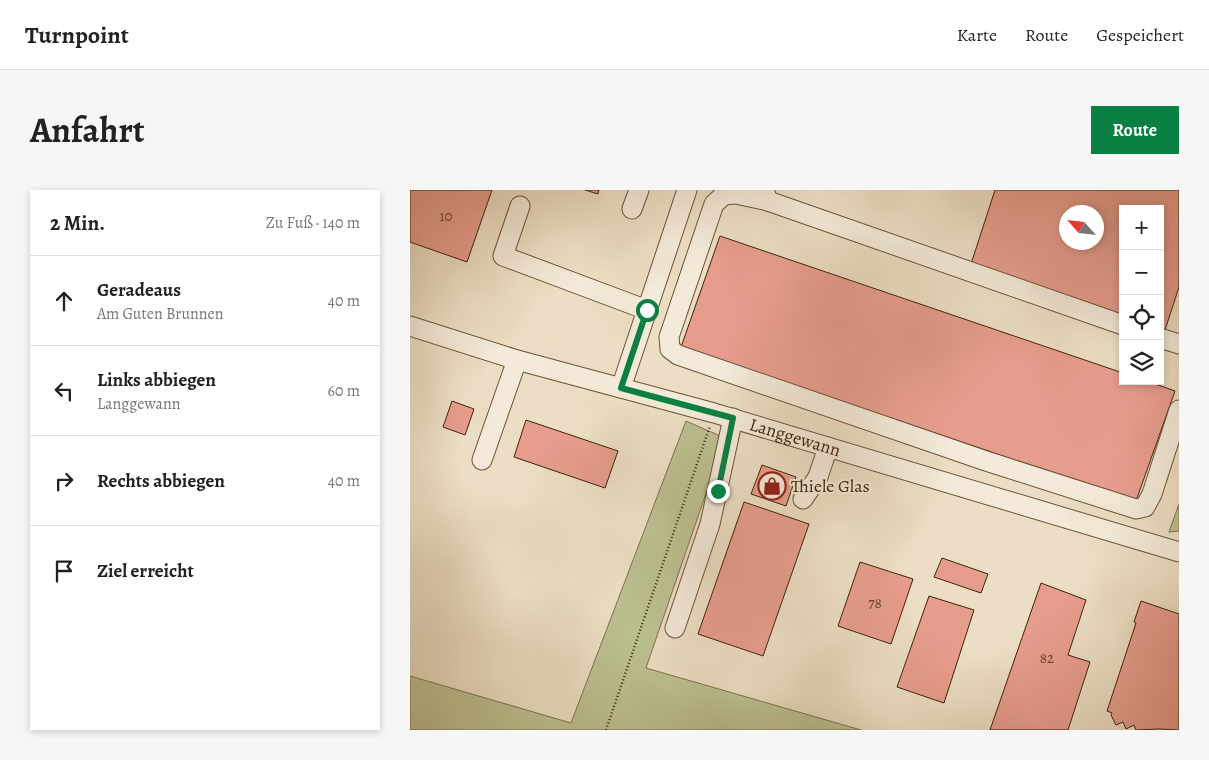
<!DOCTYPE html>
<html lang="de">
<meta charset="utf-8">
<style>
body{margin:0;font-family:Alegreya,serif;background:#f6f6f6;color:#222}
.controls{position:absolute;right:15px;top:15px;display:grid;overflow:hidden;border-radius:0px;box-shadow:0 2px 8px #0003}
.controls button{width:45px;height:45px;display:grid;place-items:center;padding:0;border:0;border-bottom:1px solid #e0e0e0;background:#fff;color:#222;font:25px sans-serif}
.compass{position:absolute;left:649px;top:15px;width:45px;height:45px;border-radius:50%;background:#fff;box-shadow:0 2px 8px #0003;rotate:297deg}
.stop{position:absolute;width:15px;height:15px;margin:-11px;border:4px solid #0b8043;border-radius:50%;background:#fff}
.stop.end{background:#0b8043;border-color:#fff;box-shadow:0 1px 5px #0008}
.list{margin:0;padding:0;list-style:none}
h2{display:flex;justify-content:space-between;align-items:center;height:65px;margin:0;padding:0 20px;font-size:21px}
h2 small{font-size:16px;font-weight:400;color:#767676}
.list li{display:grid;grid-template-columns:32px 1fr auto;gap:15px;align-items:center;box-sizing:border-box;height:90px;padding:0 20px;border-top:1px solid #e0e0e0}
.list b{display:block;font-size:19px;white-space:nowrap}
.list p{margin:0;font-size:16px;white-space:nowrap;color:#767676}
.list em{font-size:16px;font-style:normal;color:#767676}
.icon{flex:none;width:28px;height:28px;fill:none;stroke:currentColor;stroke-width:2;stroke-linecap:round;stroke-linejoin:round}
.map{position:relative;flex:none;width:769px;height:540px;overflow:hidden;border-radius:0px}
header{display:flex;align-items:center;gap:30px;box-sizing:border-box;height:70px;padding:0 25px;background:#fff;border-bottom:1px solid #e0e0e0}
header strong{font-size:24px}
nav{display:flex;gap:28px;margin-inline-start:auto;font-size:18px}
.intro{display:flex;align-items:center;justify-content:space-between;box-sizing:border-box;height:120px;padding:0 30px}
h1{margin:0;font-size:35px}
.button{padding:12px 22px;border-radius:0px;background:#0b8043;color:#fff;font-size:18px;font-weight:700}
main{display:flex;gap:30px;padding:0 30px}
aside{flex:1;background:#fff;border-radius:0px;box-shadow:0 2px 8px #0003}
.map>svg:first-child{display:block}
.green{fill:#bcc091;stroke:#7e724c}
.building{fill:#e79d8e;stroke:#402307;fill-rule:evenodd}
.lines{fill:none;stroke-linecap:round;stroke-linejoin:round}
.minor-casing{stroke:#6b5236;stroke-width:21}
.path{stroke:#402307;stroke-width:2.5;stroke-dasharray:1 2.5;stroke-linecap:butt}
.minor{stroke:#f3ead9;stroke-width:19}
.route{stroke:#0b8043;stroke-width:6}
.labels{text-anchor:middle;dominant-baseline:central;stroke-width:4;stroke-linejoin:round;paint-order:stroke}
.number-label{font-size:15px;fill:#6a4229}
.street-label{font-size:18px;fill:#402307;stroke:#f3ead9}
.poi-label{font-size:18px;fill:#402307;stroke:#f3ead9;text-anchor:start}
</style>
<header>
<strong>Turnpoint</strong>
<nav><a>Karte</a><a>Route</a><a>Gespeichert</a></nav>
</header>
<div class="intro"><h1>Anfahrt</h1><a class="button">Route</a></div>
<main>
<aside>
<h2>2 Min.<small>Zu Fuß · 140 m</small></h2>
<ul class="list">
<li><svg class="icon" aria-label="ahead" viewBox="0 0 24 24"><path d="M12 20V5M6 11l6-6 6 6"/></svg><div><b>Geradeaus</b><p>Am Guten Brunnen</p></div><em>40 m</em></li>
<li><svg class="icon" aria-label="left" viewBox="0 0 24 24"><path d="M17 20v-9H6M10 6l-5 5 5 5"/></svg><div><b>Links abbiegen</b><p>Langgewann</p></div><em>60 m</em></li>
<li><svg class="icon" aria-label="right" viewBox="0 0 24 24"><path d="M7 20v-9h11M14 6l5 5-5 5"/></svg><div><b>Rechts abbiegen</b></div><em>40 m</em></li>
<li><svg class="icon" aria-label="arrive" viewBox="0 0 24 24"><path d="M6 21V4h12l-3 4 3 4H6"/></svg><div><b>Ziel erreicht</b></div></li>
</ul>
</aside>
<div class="map">
<svg width="769" height="540" viewBox="0 0 769 540">
<rect width="100%" height="100%" fill="#ecdec4"/>
<filter id="stains"><feTurbulence type="fractalNoise" baseFrequency=".004" numOctaves="4"/><feColorMatrix values="0 0 0 0 .2 0 0 0 0 .09 0 0 0 0 .02 0 0 0 .5 -.17"/></filter>
<radialGradient id="worn" r=".72"><stop offset=".6" stop-color="#630" stop-opacity="0"/><stop offset="1" stop-color="#630" stop-opacity=".3"/></radialGradient>
<path class="green" d="M 276,231 L 315,248 L 236,478 L 451,540 L 0,540 L 0,486 L 161,533 Z
M 769,314 L 769,341 L 759,342 Z"/>
<path class="building" d="M 0,0 L 82,0 L 57,72 L 0,52 Z
M 175,0 L 189,0 L 188,4 Z
M 585,0 L 769,0 L 769,97 L 755,140 L 750,138 L 750,19 L 713,19 L 713,125 L 561,74 ZM 656,22 L 686,22 L 686,52 L 656,52 Z
M 310,46 L 713,183 L 713,191 L 737,191 L 765,201 L 726,311 L 271,157 Z
M 42,211 L 64,219 L 55,245 L 33,237 Z
M 116,230 L 208,261 L 195,298 L 104,267 Z
M 352,275 L 386,287 L 376,316 L 341,304 Z
M 334,312 L 399,334 L 353,466 L 288,444 Z
M 532,368 L 578,384 L 571,403 L 524,387 Z
M 450,372 L 503,389 L 481,454 L 428,436 Z
M 631,393 L 676,410 L 658,465 L 680,472 L 658,540 L 580,540 Z
M 519,406 L 564,420 L 534,513 L 487,497 Z
M 731,411 L 769,424 L 769,540 L 749,539 L 726,540 L 724,535 L 716,539 L 713,532 L 706,535 L 701,525 L 702,523 L 697,521 L 726,433 L 724,432 Z"/>
<g class="lines">
<g class="minor-casing">
<g id="minor">
<path d="M 354,0 L 358,11 L 713,135"/>
<path d="M 358,11 L 326,4 L 314,5 L 304,14 L 259,147 L 260,159 L 268,165 L 576,271 L 726,319 L 735,317 L 742,304 L 769,220"/>
<path d="M 110,16 L 93,66 L 237,120"/>
<path d="M 222,19 L 229,0"/>
<path id="s1" d="M 0,136 L 107,170 L 304,223 L 769,362"/>
<path d="M 750,148 L 769,154"/>
<path d="M 211,198 L 277,0"/>
<path d="M 72,270 L 107,170"/>
<path d="M 393,309 L 408,287 L 418,257"/>
<path d="M 265,438 L 300,334 L 323,228"/>
</g>
</g>
<path class="path" d="M 196,540 L 300,236"/>
<use href="#minor" class="minor"/>
</g>
<g class="lines">
<path class="route" d="M 237,120 L 211,198 L 323,228 L 308,301"/>
</g>
<defs>
<g id="shop-ring" transform="scale(1.4375)"><circle r="9.5" fill="#f3ead9" stroke="#8f2418" stroke-width="1.5"/><path d="M-5-2.5h2.3a2.7 3.5 0 0 1 5.4 0H5L5.5 6h-11ZM-1.5-2.5h3a1.5 2.3 0 0 0-3 0Z" fill="#8f2418"/></g>
</defs>
<g fill-rule="evenodd">
<use href="#shop-ring" x="362" y="296"/>
</g>
<g class="labels">
<g class="number-label">
<text x="36" y="26">10</text>
<text x="465" y="413">78</text>
<text x="637" y="468">82</text>
</g>
<g class="street-label">
<text stroke="none"><textPath href="#s1" startOffset="401">Langgewann</textPath></text>
</g>
<g class="poi-label">
<text x="381" y="296">Thiele Glas</text>
</g>
</g>
<rect width="100%" height="100%" filter="url(#stains)"/>
<rect width="100%" height="100%" fill="url(#worn)"/>
</svg>
<div class="controls">
<button>+</button>
<button>−</button>
<button><svg class="icon" aria-label="locate" viewBox="0 0 24 24"><circle cx="12" cy="12" r="6"/><path d="M12 2v4M12 18v4M2 12h4M18 12h4"/></svg></button>
<button><svg class="icon" aria-label="layers" viewBox="0 0 24 24"><path d="M12 4l9 5-9 5-9-5zM3 14l9 5 9-5"/></svg></button>
</div>
<svg class="compass" viewBox="-18 -18 36 36"><path d="M0-13l5 13h-10z" fill="#e53935"/><path d="M0 13l5-13h-10z" fill="#767676"/></svg>
<div class="stop" style="left:237px;top:120px"></div>
<div class="stop end" style="left:308px;top:301px"></div>
</div>
</main>
